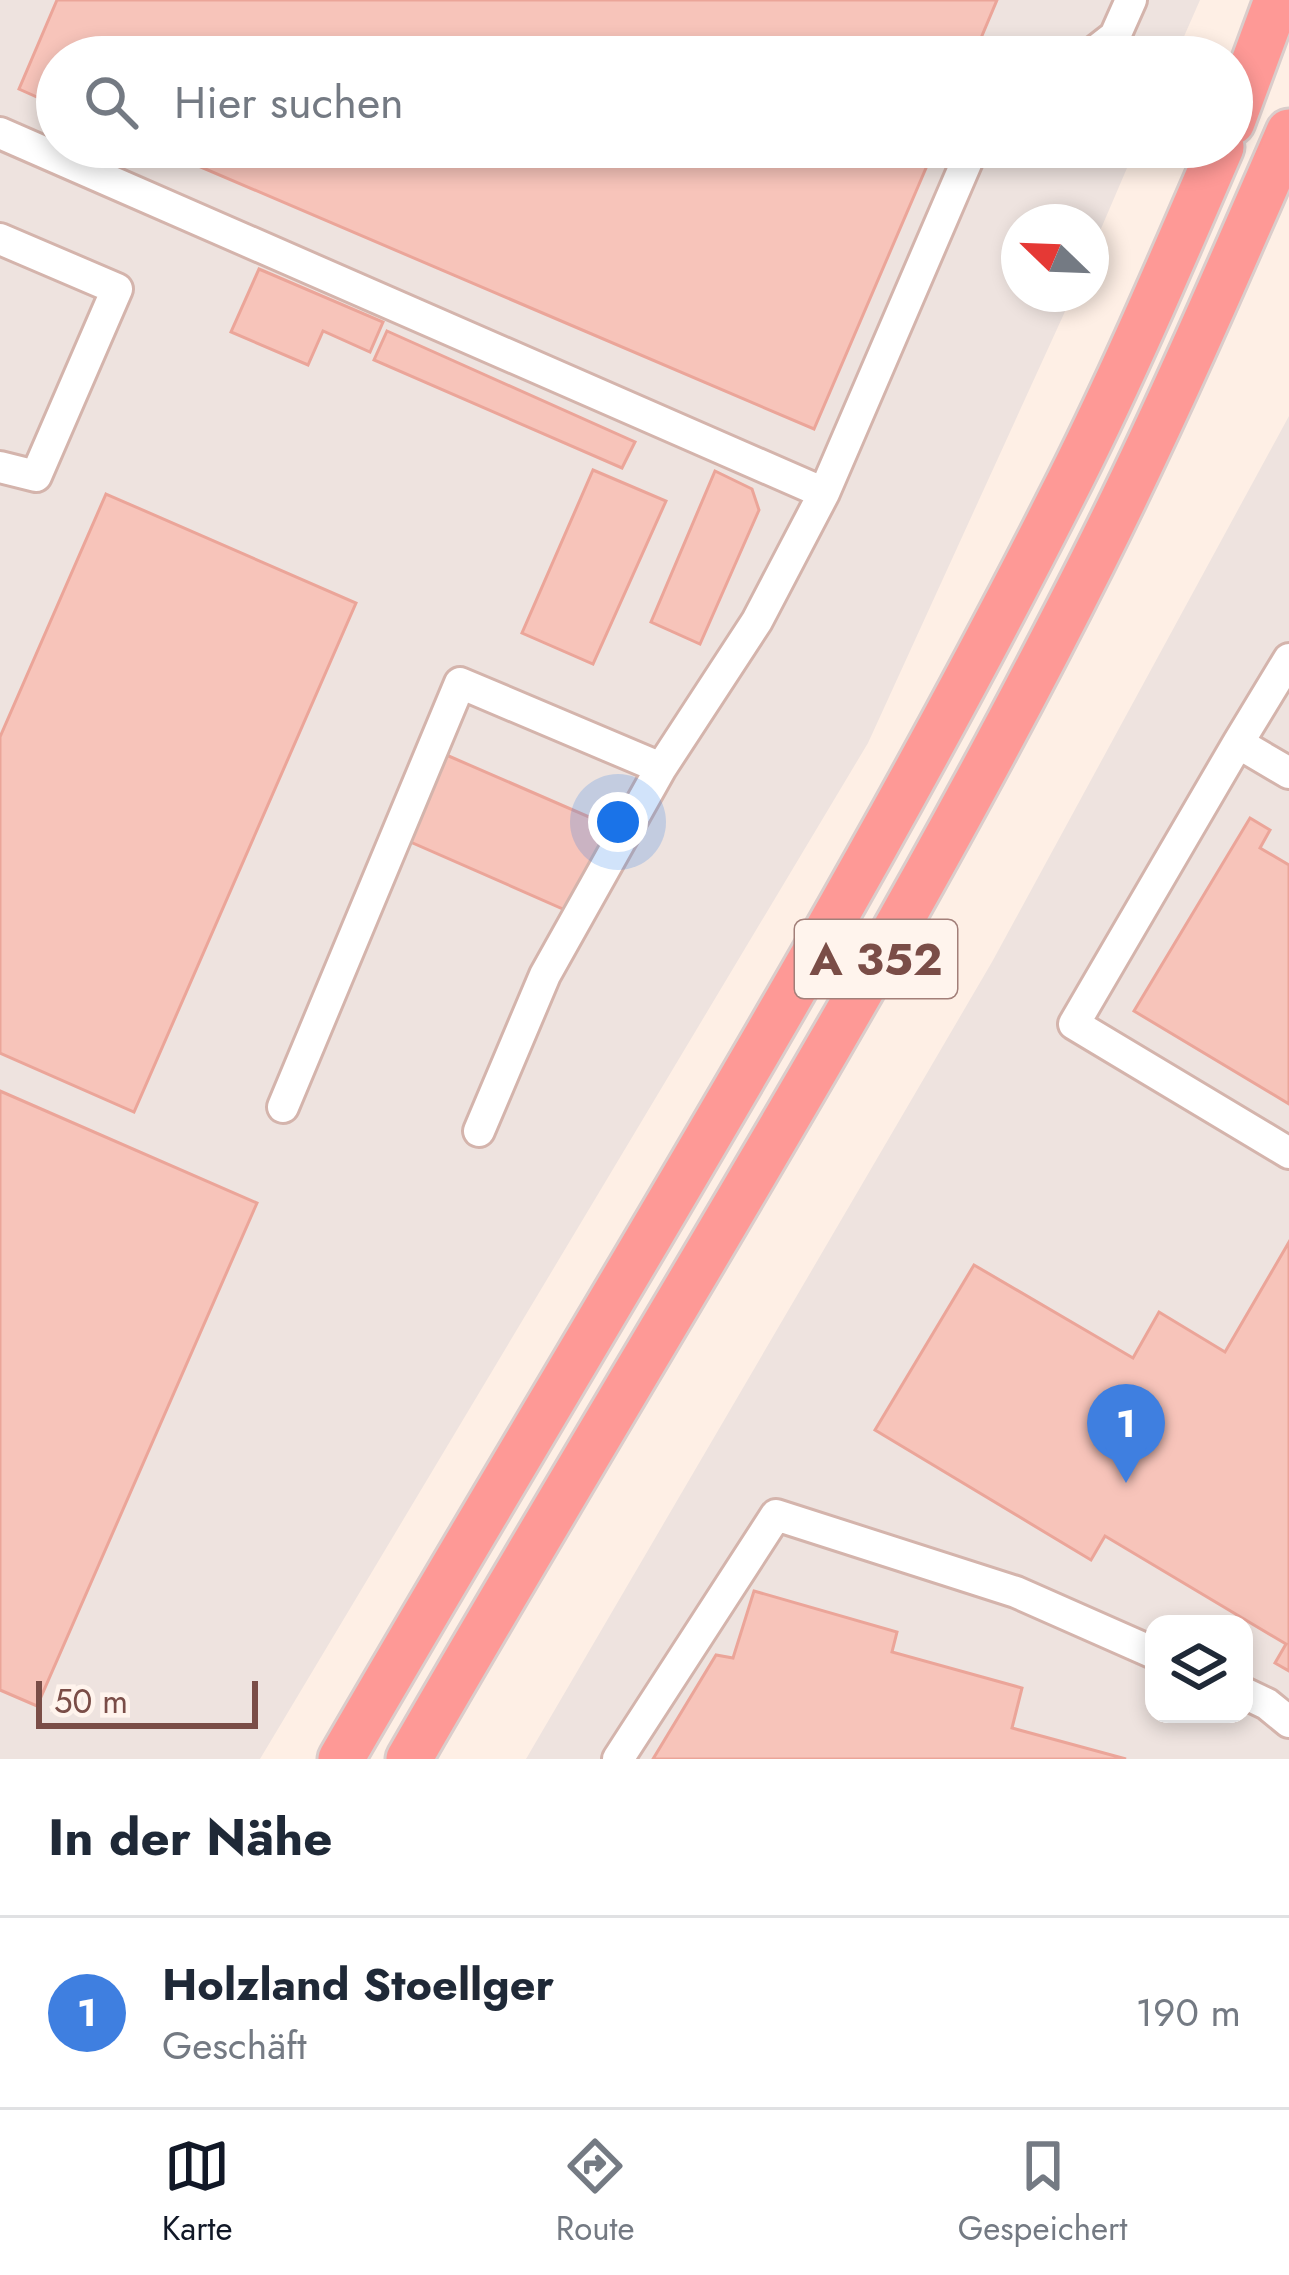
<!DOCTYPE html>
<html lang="de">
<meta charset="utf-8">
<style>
body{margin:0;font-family:Jost,sans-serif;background:#f2f2f3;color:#1f2937}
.controls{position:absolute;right:36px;bottom:36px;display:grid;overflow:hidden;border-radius:24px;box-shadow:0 6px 18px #0003}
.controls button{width:108px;height:108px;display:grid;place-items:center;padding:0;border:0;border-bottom:3px solid #e0e1e3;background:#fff;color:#1f2937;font:60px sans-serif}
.compass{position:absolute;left:1001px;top:204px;width:108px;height:108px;border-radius:50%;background:#fff;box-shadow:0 6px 18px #0003;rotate:293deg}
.scale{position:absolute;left:36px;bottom:30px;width:222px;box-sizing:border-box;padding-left:12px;border:6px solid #7a4d47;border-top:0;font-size:33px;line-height:42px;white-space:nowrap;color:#7a4d47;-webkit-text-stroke:9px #fff4ed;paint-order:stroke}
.you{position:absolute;left:618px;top:822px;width:42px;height:42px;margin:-30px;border:9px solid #fff;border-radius:50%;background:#1a73e8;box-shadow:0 0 0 18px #1a73e833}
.badge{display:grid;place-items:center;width:78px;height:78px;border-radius:50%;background:#111827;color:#fff;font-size:39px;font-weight:700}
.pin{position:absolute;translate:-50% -99px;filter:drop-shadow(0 3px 6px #0008)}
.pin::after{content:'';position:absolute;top:63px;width:42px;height:36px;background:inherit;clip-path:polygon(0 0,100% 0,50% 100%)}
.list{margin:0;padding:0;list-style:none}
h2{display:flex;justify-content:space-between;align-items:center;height:156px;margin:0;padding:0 48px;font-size:51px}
h2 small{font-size:39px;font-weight:400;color:#747a83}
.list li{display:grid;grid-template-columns:78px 1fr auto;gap:36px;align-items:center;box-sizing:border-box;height:192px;padding:0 48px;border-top:3px solid #e0e1e3}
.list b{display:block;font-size:45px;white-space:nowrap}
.list p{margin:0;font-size:39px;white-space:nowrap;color:#747a83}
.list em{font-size:39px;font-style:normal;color:#747a83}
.icon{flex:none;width:66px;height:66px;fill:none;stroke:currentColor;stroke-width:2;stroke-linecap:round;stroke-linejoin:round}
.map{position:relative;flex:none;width:1289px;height:1759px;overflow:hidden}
.search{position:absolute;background:#fff;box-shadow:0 6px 18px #0003;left:36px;right:36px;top:36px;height:132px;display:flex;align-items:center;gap:30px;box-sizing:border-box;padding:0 42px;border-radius:66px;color:#747a83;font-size:45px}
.sheet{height:348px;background:#fff}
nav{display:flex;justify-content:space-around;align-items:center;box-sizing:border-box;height:168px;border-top:3px solid #e0e1e3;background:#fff;font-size:33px;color:#747a83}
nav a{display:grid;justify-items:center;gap:6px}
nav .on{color:#111827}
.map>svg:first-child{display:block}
.industrial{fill:#eee3df;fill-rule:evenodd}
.building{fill:#f7c4ba;stroke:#eba599;stroke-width:3}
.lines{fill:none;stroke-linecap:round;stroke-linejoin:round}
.minor-casing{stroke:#d4b4ac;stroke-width:36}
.highway-casing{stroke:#dacdcb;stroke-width:51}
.minor{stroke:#fff;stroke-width:30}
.highway{stroke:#fe9996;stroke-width:45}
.labels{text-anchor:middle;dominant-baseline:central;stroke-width:10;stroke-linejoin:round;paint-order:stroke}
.shield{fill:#fff4ed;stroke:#a27f79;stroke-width:3}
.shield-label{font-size:45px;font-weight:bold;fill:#7a4d47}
</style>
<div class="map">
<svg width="1289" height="1759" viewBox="0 0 1289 1759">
<rect width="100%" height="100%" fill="#feefe5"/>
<path class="industrial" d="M 0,0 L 1200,0 L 1175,57 L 57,57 L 57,147 L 1136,147 L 1091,252 L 1091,222 L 1019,222 L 1019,294 L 1073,294 L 868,743 L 260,1759 L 0,1759 Z
M 1289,416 L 1289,1759 L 526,1759 L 992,962 ZM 1154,1624 L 1244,1624 L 1244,1714 L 1154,1714 Z"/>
<path class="building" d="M 57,0 L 997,0 L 973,57 L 57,57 L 57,106 L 19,89 Z
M 154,147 L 935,147 L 814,429 Z
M 259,269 L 383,322 L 370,352 L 323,331 L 308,365 L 231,332 Z
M 387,331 L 635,442 L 622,468 L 374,360 Z
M 593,470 L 666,501 L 593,664 L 522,633 Z
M 715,471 L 752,489 L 759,510 L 700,644 L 651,622 Z
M 106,494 L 356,603 L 134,1112 L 0,1053 L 0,737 Z
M 444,754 L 610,826 L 572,913 L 406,840 Z
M 1250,818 L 1270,830 L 1260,848 L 1289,865 L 1289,1104 L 1134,1011 Z
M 0,1091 L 257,1203 L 37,1706 L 0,1690 Z
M 1289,1242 L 1289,1671 L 1275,1663 L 1286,1644 L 1105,1536 L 1091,1560 L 875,1430 L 974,1265 L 1133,1358 L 1159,1312 L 1225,1352 Z
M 754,1591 L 897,1632 L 892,1652 L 1022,1688 L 1012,1728 L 1126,1759 L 653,1759 L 716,1655 L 733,1658 Z"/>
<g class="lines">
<g class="minor-casing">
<path id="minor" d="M 1088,57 L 1115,36 L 1131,0
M 0,133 L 824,493 L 757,621 L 661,768 L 545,975 L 479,1131
M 0,239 L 117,289 L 36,476 L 0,467
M 824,493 L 973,147
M 1289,659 L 1238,743 L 1289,773
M 1238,743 L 1074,1024 L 1289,1153
M 283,1107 L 460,683 L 661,768
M 1244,1693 L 1267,1704 L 1289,1722
M 618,1759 L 776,1515 L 1016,1592 L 1154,1653"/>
</g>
<g class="highway-casing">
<path id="highway" d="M 1232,122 L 1277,0
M 341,1759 C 583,1341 842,931 1060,500 C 1119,385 1170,265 1221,147
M 409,1759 C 638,1361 886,973 1092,563 C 1163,422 1226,277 1289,132"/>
</g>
<use href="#minor" class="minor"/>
<use href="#highway" class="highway"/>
</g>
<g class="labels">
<rect class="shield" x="795" y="920" width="162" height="78" rx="9"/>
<g class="shield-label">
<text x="876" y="959">A 352</text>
</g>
</g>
</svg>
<div class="controls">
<button><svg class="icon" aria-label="layers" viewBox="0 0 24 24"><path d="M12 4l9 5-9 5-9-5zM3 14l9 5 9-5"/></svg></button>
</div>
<svg class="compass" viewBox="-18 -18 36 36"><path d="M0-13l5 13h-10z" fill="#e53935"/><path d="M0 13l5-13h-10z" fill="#747a83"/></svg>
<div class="scale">50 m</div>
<div class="you"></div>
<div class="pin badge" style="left:1126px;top:1483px;background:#3f7fe0">1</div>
<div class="search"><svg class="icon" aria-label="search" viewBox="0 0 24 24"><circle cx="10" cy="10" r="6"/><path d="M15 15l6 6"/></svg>Hier suchen</div>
</div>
<section class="sheet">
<h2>In der Nähe<small></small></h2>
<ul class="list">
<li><span class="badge" style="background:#3f7fe0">1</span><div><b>Holzland Stoellger</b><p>Geschäft</p></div><em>190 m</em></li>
</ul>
</section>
<nav>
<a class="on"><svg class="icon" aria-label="map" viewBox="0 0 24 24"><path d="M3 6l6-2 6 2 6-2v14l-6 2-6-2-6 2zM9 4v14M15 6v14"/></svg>Karte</a>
<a><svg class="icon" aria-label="directions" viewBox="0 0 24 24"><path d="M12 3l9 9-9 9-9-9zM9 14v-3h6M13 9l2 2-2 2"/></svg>Route</a>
<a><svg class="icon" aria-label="saved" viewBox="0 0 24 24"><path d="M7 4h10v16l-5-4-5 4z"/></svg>Gespeichert</a>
</nav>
